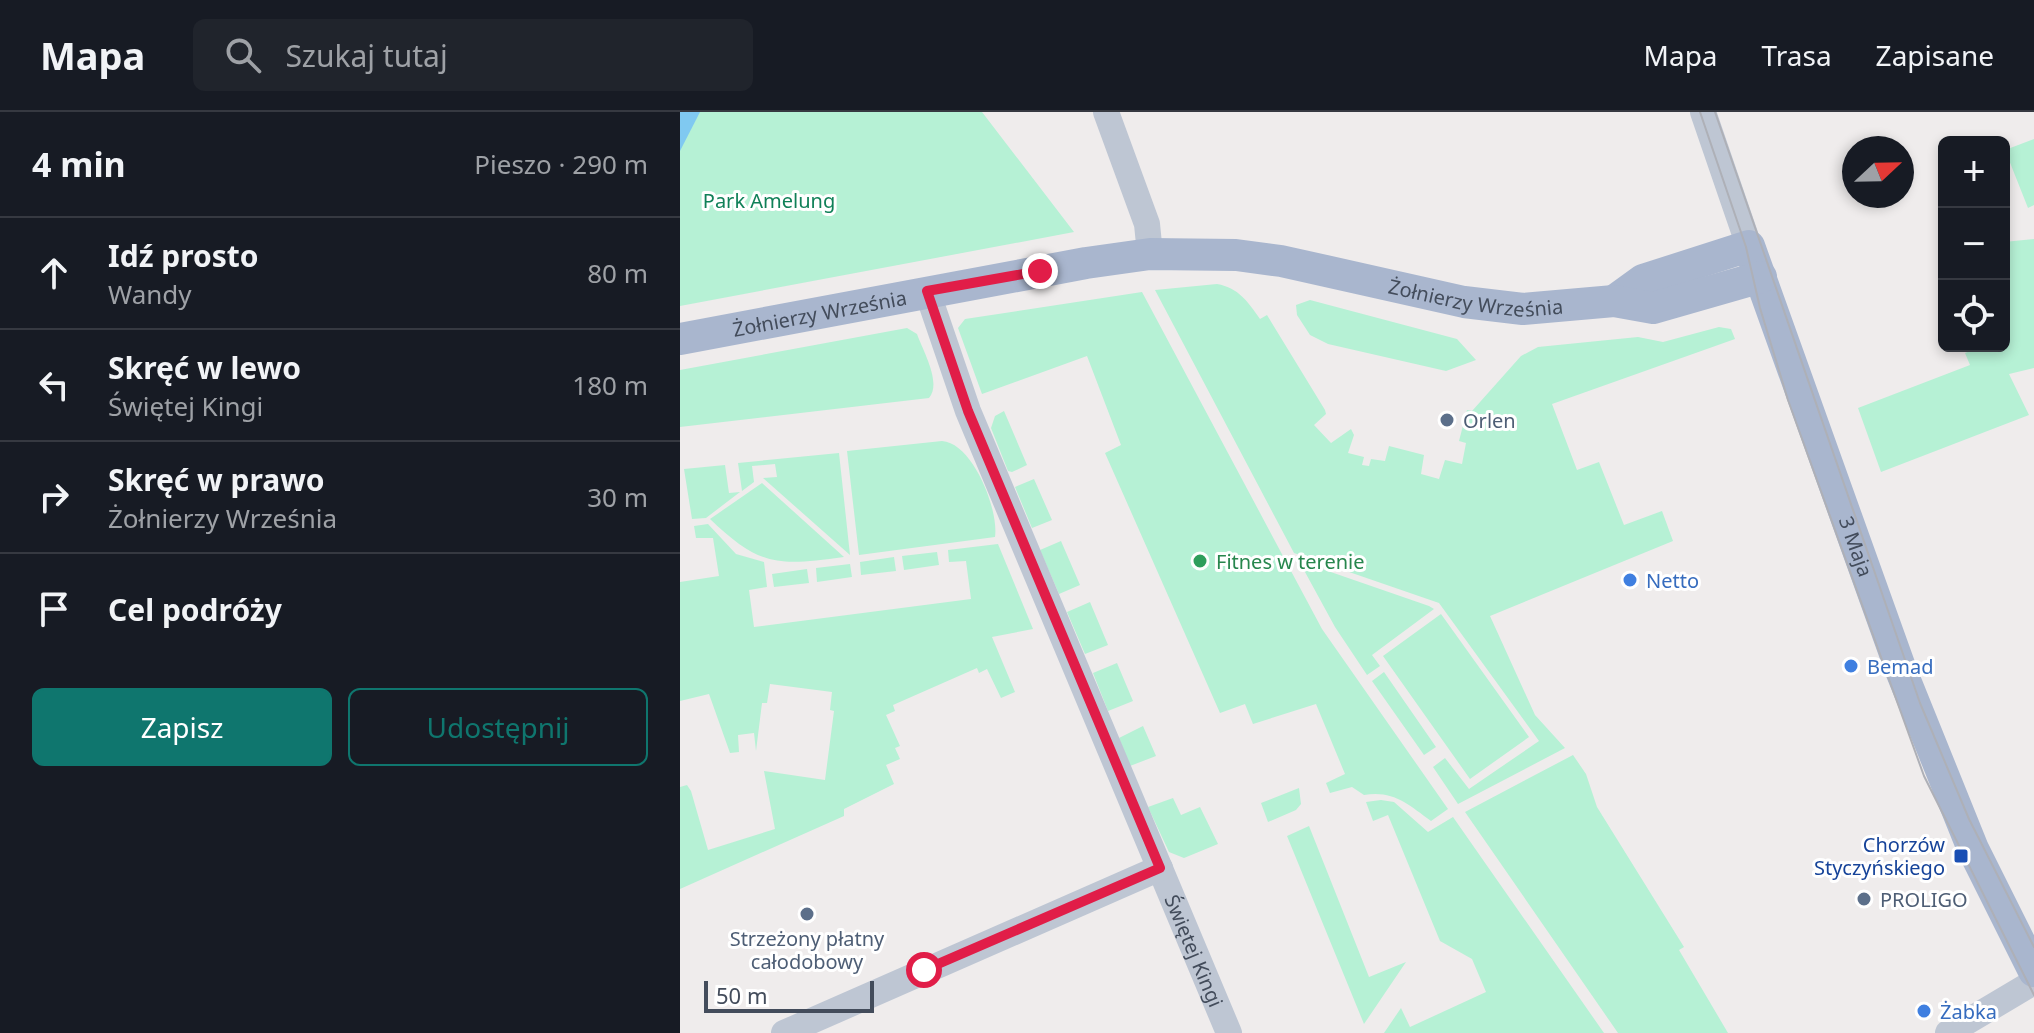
<!DOCTYPE html>
<html lang="pl">
<meta charset="utf-8">
<style>
body{margin:0;font-family:"Noto Sans",sans-serif;background:#20242c;color:#f1f3f6}
.controls{position:absolute;right:24px;top:24px;display:grid;overflow:hidden;border-radius:12px;box-shadow:0 4px 12px #0003}
.controls button{width:72px;height:72px;display:grid;place-items:center;padding:0;border:0;border-bottom:2px solid #363941;background:#171b24;color:#f1f3f6;font:40px sans-serif}
.compass{position:absolute;left:1162px;top:24px;width:72px;height:72px;border-radius:50%;background:#171b24;box-shadow:0 4px 12px #0003;rotate:68deg}
.scale{position:absolute;left:24px;bottom:20px;width:170px;box-sizing:border-box;padding-left:8px;border:4px solid #434c5b;border-top:0;font-size:22px;line-height:28px;white-space:nowrap;color:#434c5b;-webkit-text-stroke:6px #fff;paint-order:stroke}
.stop{position:absolute;width:24px;height:24px;margin:-18px;border:6px solid #e11d48;border-radius:50%;background:#fff}
.stop.end{background:#e11d48;border-color:#fff;box-shadow:0 2px 8px #0008}
.list{margin:0;padding:0;list-style:none}
h2{display:flex;justify-content:space-between;align-items:center;height:104px;margin:0;padding:0 32px;font-size:34px}
h2 small{font-size:26px;font-weight:400;color:#9ea1a6}
.list li{display:grid;grid-template-columns:52px 1fr auto;gap:24px;align-items:center;box-sizing:border-box;height:112px;padding:0 32px;border-top:2px solid #363941}
.list b{display:block;font-size:30px;white-space:nowrap}
.list p{margin:0;font-size:26px;white-space:nowrap;color:#9ea1a6}
.list em{font-size:26px;font-style:normal;color:#9ea1a6}
.actions{display:flex;gap:16px;padding:24px 32px}
.actions a{flex:1;padding:18px 0;border:2px solid #0f766e;border-radius:12px;text-align:center;font-size:28px;color:#0f766e}
.actions .main{background:#0f766e;color:#fff}
.icon{flex:none;width:44px;height:44px;fill:none;stroke:currentColor;stroke-width:2;stroke-linecap:round;stroke-linejoin:round}
.map{position:relative;flex:none;width:1354px;height:921px;overflow:hidden}
header{display:flex;align-items:center;gap:48px;box-sizing:border-box;height:112px;padding:0 40px;background:#171b24;border-bottom:2px solid #363941}
header strong{font-size:38px}
nav{display:flex;gap:44px;margin-inline-start:auto;font-size:28px}
.search{width:560px;height:72px;background:#20242c;display:flex;align-items:center;gap:20px;box-sizing:border-box;padding:0 28px;border-radius:12px;color:#9ea1a6;font-size:30px}
main{display:flex}
aside{flex:1;background:#171b24}
.map>svg:first-child{display:block}
.green{fill:#b6f1d5}
.water{fill:#80c9f1}
.lines{fill:none;stroke-linecap:round;stroke-linejoin:round}
.minor{stroke:#bec6d3;stroke-width:26}
.major{stroke:#a9b6ce;stroke-width:32}
.tram{stroke:#aeb0b7;stroke-width:2}
.route{stroke:#e11d48;stroke-width:10}
.service-dot{fill:#5c6f8a;stroke:#fff;stroke-width:3}
.leisure-dot{fill:#2e9e5b;stroke:#fff;stroke-width:3}
.shop-dot{fill:#3f7fe0;stroke:#fff;stroke-width:3}
.transit-dot{fill:#1a4fb4;stroke:#fff;stroke-width:3}
.labels{text-anchor:middle;dominant-baseline:central;stroke-width:6;stroke-linejoin:round;paint-order:stroke}
.park-label{font-size:20px;fill:#108058;stroke:#fff}
.street-label{font-size:20px;fill:#434c5b;stroke:#fff}
.service-label{font-size:20px;fill:#4e5e75;stroke:#fff;text-anchor:start}
.leisure-label{font-size:20px;fill:#27864d;stroke:#fff;text-anchor:start}
.shop-label{font-size:20px;fill:#366cbe;stroke:#fff;text-anchor:start}
.transit-label{font-size:20px;fill:#164399;stroke:#fff;text-anchor:end}
</style>
<header>
<strong>Mapa</strong>
<div class="search"><svg class="icon" aria-label="search" viewBox="0 0 24 24"><circle cx="10" cy="10" r="6"/><path d="M15 15l6 6"/></svg>Szukaj tutaj</div>
<nav><a>Mapa</a><a>Trasa</a><a>Zapisane</a></nav>
</header>
<main>
<aside>
<h2>4 min<small>Pieszo · 290 m</small></h2>
<ul class="list">
<li><svg class="icon" aria-label="ahead" viewBox="0 0 24 24"><path d="M12 20V5M6 11l6-6 6 6"/></svg><div><b>Idź prosto</b><p>Wandy</p></div><em>80 m</em></li>
<li><svg class="icon" aria-label="left" viewBox="0 0 24 24"><path d="M17 20v-9H6M10 6l-5 5 5 5"/></svg><div><b>Skręć w lewo</b><p>Świętej Kingi</p></div><em>180 m</em></li>
<li><svg class="icon" aria-label="right" viewBox="0 0 24 24"><path d="M7 20v-9h11M14 6l5 5-5 5"/></svg><div><b>Skręć w prawo</b><p>Żołnierzy Września</p></div><em>30 m</em></li>
<li><svg class="icon" aria-label="arrive" viewBox="0 0 24 24"><path d="M6 21V4h12l-3 4 3 4H6"/></svg><div><b>Cel podróży</b></div></li>
</ul>
<div class="actions"><a class="main">Zapisz</a><a>Udostępnij</a></div>
</aside>
<div class="map">
<svg width="1354" height="921" viewBox="0 0 1354 921">
<rect width="100%" height="100%" fill="#efecec"/>
<path class="green" d="M 0,0 L 302,0 L 394,120 L 0,194 Z
M 1354,27 L 1354,93 L 1348,96 L 1325,38 Z
M 1354,127 L 1354,256 L 1329,262 L 1349,303 L 1201,360 L 1178,296 L 1290,253 L 1285,241 L 1303,234 L 1324,234 L 1324,130 Z
M 537,172 C 559,176 568,190 580,207 L 587,203 L 645,298 L 646,302 L 634,313 L 651,331 L 671,317 L 674,323 L 668,341 L 684,345 L 682,353 L 689,354 L 691,347 L 705,349 L 709,334 L 744,343 L 741,362 L 759,367 L 765,348 L 782,352 L 786,331 L 779,329 L 787,298 L 792,299 L 841,244 L 858,235 L 958,225 L 983,230 L 1039,215 L 1051,217 L 1055,227 L 872,292 L 897,358 L 919,350 L 944,413 L 982,399 L 993,429 L 810,504 L 855,603 L 885,636 L 778,692 L 753,655 L 765,646 L 789,677 L 859,629 L 759,491 L 614,441 L 475,178 Z
M 462,180 L 642,517 L 768,697 L 751,709 C 728,692 713,678 684,683 L 672,675 L 650,681 L 646,671 L 665,662 L 636,592 L 573,612 L 565,592 L 540,601 L 425,341 L 441,333 L 407,244 L 302,282 L 278,216 L 285,207 Z
M 630,188 L 777,227 L 796,248 L 766,259 L 648,232 L 630,223 L 617,203 L 616,193 Z
M 227,216 L 237,222 C 243,239 262,271 249,286 L 0,315 L 0,258 Z
M 324,299 L 347,353 L 332,360 L 328,359 L 311,316 L 315,304 Z
M 262,329 C 293,331 319,398 315,425 L 179,443 L 167,339 Z
M 159,341 L 170,443 L 83,366 L 97,365 L 95,352 L 72,354 L 74,370 L 62,379 L 58,351 Z
M 45,353 L 49,381 L 60,380 L 26,406 L 12,407 L 4,357 Z
M 354,367 L 372,408 L 352,416 L 335,375 Z
M 82,371 L 164,445 C 98,454 80,455 30,407 Z
M 28,412 L 56,442 L 84,450 L 87,475 L 69,478 L 74,515 L 291,487 L 286,449 L 269,450 L 268,438 L 318,432 L 353,517 L 312,525 L 335,580 L 321,586 L 307,557 L 299,561 L 297,556 L 213,593 L 215,599 L 206,603 L 220,634 L 215,636 L 220,647 L 206,653 L 214,672 L 164,697 L 164,704 L 0,777 L 0,675 L 7,673 L 11,679 L 28,738 L 95,717 L 84,659 L 145,668 L 154,599 L 150,598 L 152,580 L 90,572 L 87,591 L 82,591 L 76,639 L 74,621 L 58,623 L 59,640 L 50,641 L 29,582 L 0,589 L 0,470 L 39,464 L 33,426 L 16,426 L 14,414 Z
M 381,429 L 400,473 L 379,482 L 360,438 Z
M 257,440 L 259,453 L 224,458 L 222,444 Z
M 214,445 L 216,459 L 181,463 L 180,450 Z
M 619,449 L 749,494 L 754,497 L 692,543 L 700,554 L 687,563 L 655,515 Z
M 170,452 L 172,465 L 137,470 L 136,456 Z
M 127,457 L 129,471 L 94,475 L 92,462 Z
M 410,490 L 428,533 L 405,542 L 387,500 Z
M 761,502 L 849,625 L 790,667 L 703,544 Z
M 437,551 L 453,589 L 428,599 L 413,561 Z
M 704,560 L 756,635 L 744,643 L 692,569 Z
M 463,614 L 476,644 L 450,654 L 439,626 Z
M 893,643 L 906,662 L 917,695 L 1004,835 L 999,838 L 1048,921 L 938,921 L 785,700 Z
M 619,676 L 621,692 L 616,698 L 588,710 L 581,691 Z
M 493,686 L 501,703 L 520,695 L 538,732 L 504,746 L 489,740 L 468,695 Z
M 701,688 L 714,690 L 748,720 L 773,705 L 924,921 L 704,921 L 721,896 L 730,915 L 806,880 L 792,847 L 760,829 L 708,703 L 693,709 L 686,690 Z
M 629,714 L 689,865 L 726,850 L 684,912 L 607,724 Z"/>
<path class="water" d="M 0,0 L 20,0 L 0,39 Z"/>
<g class="lines">
<g class="minor">
<path d="M 426,0 L 467,112 L 470,142"/>
<path d="M 1023,0 L 1069,134"/>
<path id="s1" d="M 247,179 L 288,299 L 549,921"/>
<path d="M 104,921 L 480,756"/>
<path d="M 1268,921 L 1354,870"/>
</g>
<g class="major">
<path id="s2" d="M 934,189 L 963,168 L 1069,134 L 1222,561 L 1293,737 L 1354,859"/>
<path id="s3" d="M 0,227 L 406,151 L 470,142 L 556,143 L 601,149 L 784,190 L 843,197 L 934,189 L 973,196 L 1081,165"/>
</g>
<path class="tram" d="M 1020,0 L 1066,135 L 1080,196 L 1108,288 L 1244,664 L 1354,883
M 1035,0 L 1240,591 L 1289,707 L 1354,835"/>
</g>
<g class="lines">
<path class="route" d="M 244,858 L 480,756 L 288,299 L 247,179 L 360,159"/>
</g>
<g class="service-dot">
<circle cx="767" cy="308" r="8"/>
<circle cx="1184" cy="787" r="8"/>
<circle cx="127" cy="802" r="8"/>
</g>
<circle class="leisure-dot" cx="520" cy="449" r="8"/>
<g class="shop-dot">
<circle cx="950" cy="468" r="8"/>
<circle cx="1171" cy="554" r="8"/>
<circle cx="1244" cy="899" r="8"/>
</g>
<rect class="transit-dot" x="1273" y="736" width="16" height="16" rx="4"/>
<g class="labels">
<g class="park-label">
<text x="89" y="88">Park Amelung</text>
</g>
<g class="street-label">
<text stroke="none"><textPath href="#s3" startOffset="808">Żołnierzy Września</textPath></text>
<text stroke="none"><textPath href="#s3" startOffset="142">Żołnierzy Września</textPath></text>
<text stroke="none"><textPath href="#s2" startOffset="466">3 Maja</textPath></text>
<text stroke="none"><textPath href="#s1" startOffset="712">Świętej Kingi</textPath></text>
</g>
<g class="service-label">
<text x="783" y="308">Orlen</text>
<text x="1200" y="787">PROLIGO</text>
<text x="127" y="826" text-anchor="middle">Strzeżony płatny<tspan x="127" dy="23">całodobowy</tspan></text>
</g>
<g class="leisure-label">
<text x="536" y="449">Fitnes w terenie</text>
</g>
<g class="shop-label">
<text x="966" y="468">Netto</text>
<text x="1187" y="554">Bemad</text>
<text x="1260" y="899">Żabka</text>
</g>
<g class="transit-label">
<text x="1265" y="732">Chorzów<tspan x="1265" dy="23">Styczyńskiego</tspan></text>
</g>
</g>
</svg>
<div class="controls">
<button>+</button>
<button>−</button>
<button><svg class="icon" aria-label="locate" viewBox="0 0 24 24"><circle cx="12" cy="12" r="6"/><path d="M12 2v4M12 18v4M2 12h4M18 12h4"/></svg></button>
</div>
<svg class="compass" viewBox="-18 -18 36 36"><path d="M0-13l5 13h-10z" fill="#e53935"/><path d="M0 13l5-13h-10z" fill="#9ea1a6"/></svg>
<div class="scale">50 m</div>
<div class="stop" style="left:244px;top:858px"></div>
<div class="stop end" style="left:360px;top:159px"></div>
</div>
</main>
